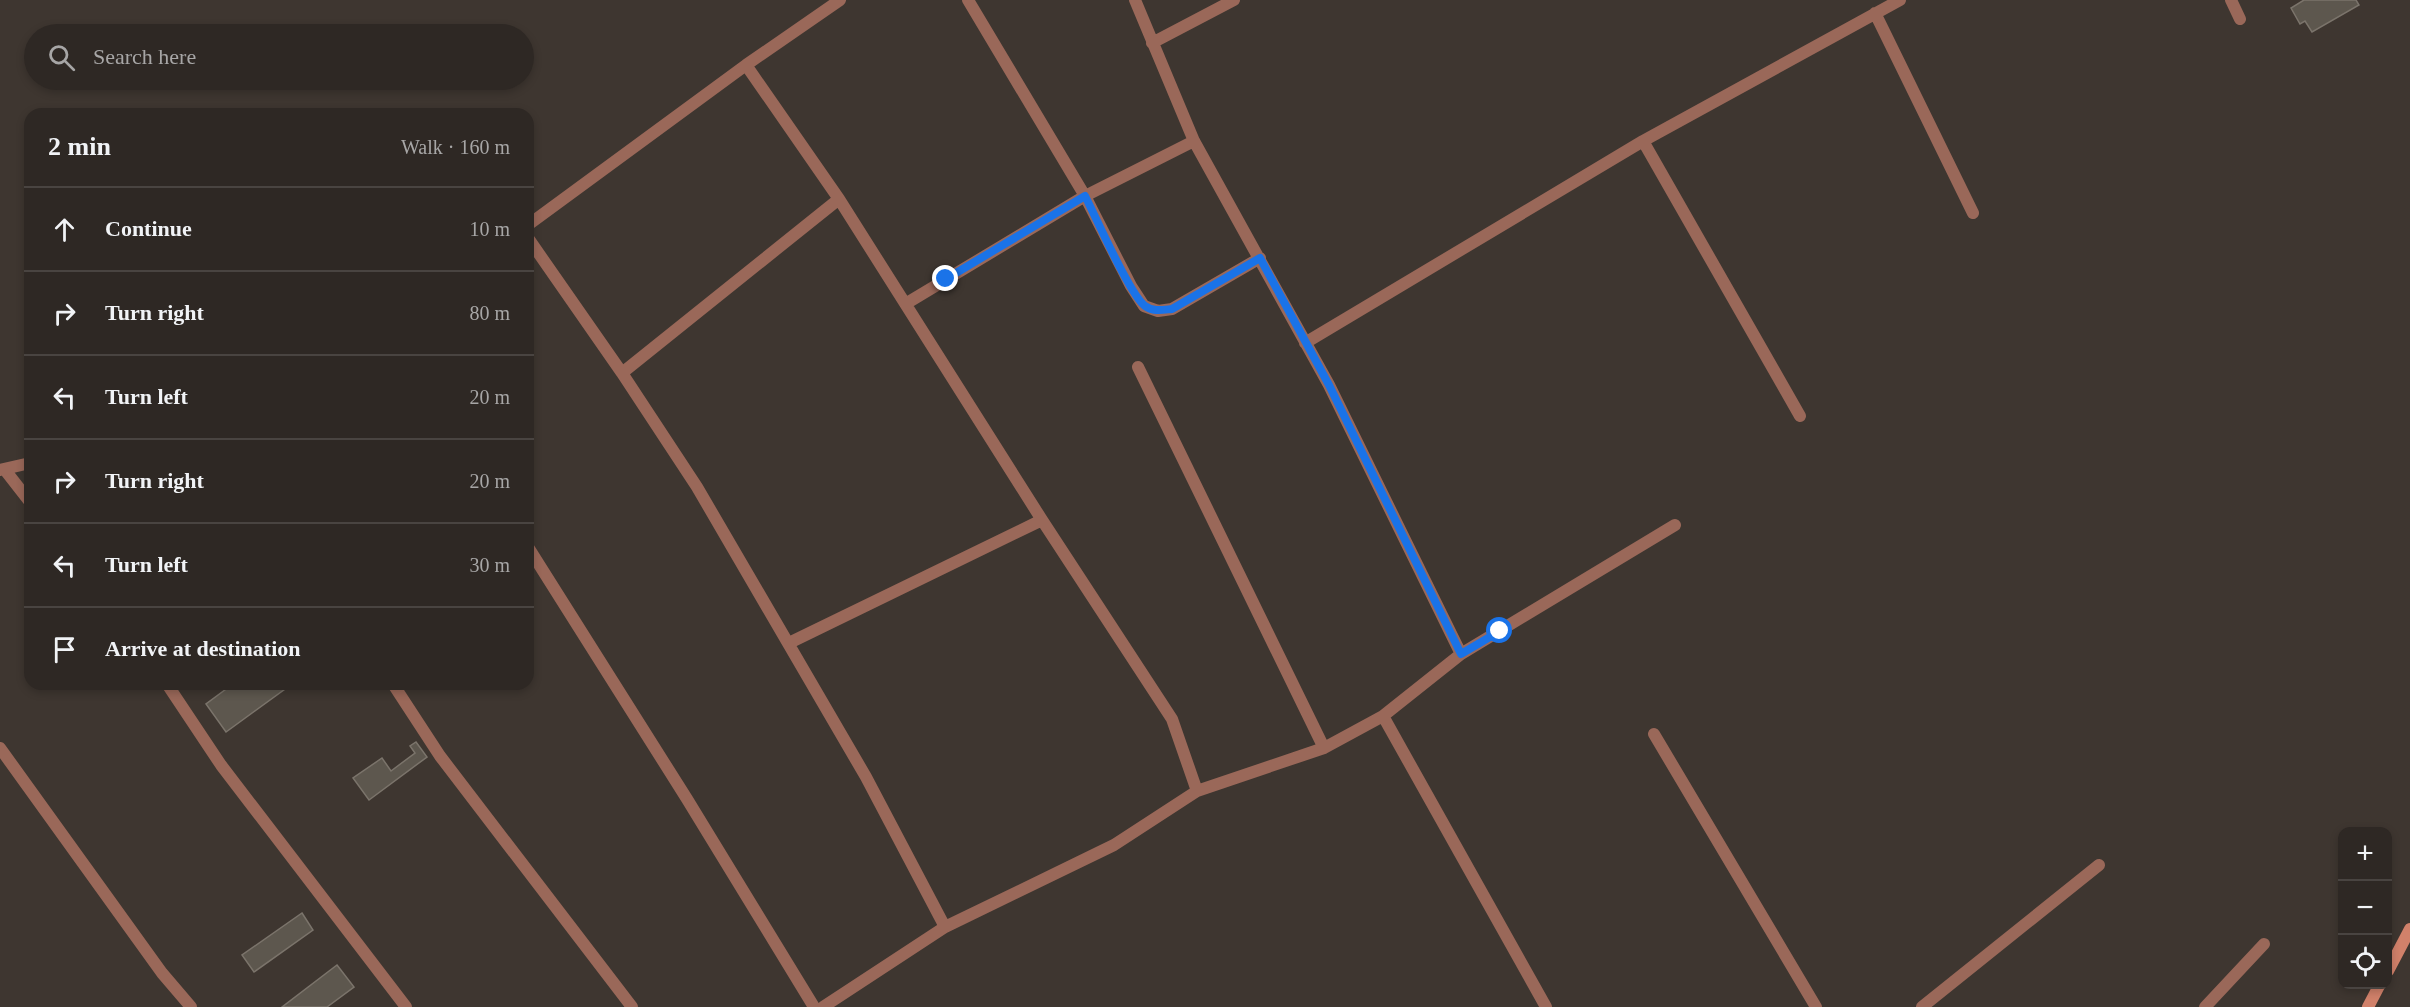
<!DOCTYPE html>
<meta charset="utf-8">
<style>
body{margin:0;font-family:Georgia,serif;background:#36302c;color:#f1f3f6}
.controls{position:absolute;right:18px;bottom:18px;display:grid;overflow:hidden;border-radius:12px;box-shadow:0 3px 9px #0003}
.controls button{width:54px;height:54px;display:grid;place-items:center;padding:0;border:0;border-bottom:2px solid #494441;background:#2e2824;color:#f1f3f6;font:30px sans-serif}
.stop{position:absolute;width:18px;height:18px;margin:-14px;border:4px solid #1a73e8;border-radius:50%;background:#fff}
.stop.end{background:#1a73e8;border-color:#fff;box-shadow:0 2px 6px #0008}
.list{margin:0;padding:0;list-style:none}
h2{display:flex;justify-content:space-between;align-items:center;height:78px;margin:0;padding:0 24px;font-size:26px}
h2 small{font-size:20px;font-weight:400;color:#a7a6a6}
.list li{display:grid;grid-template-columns:39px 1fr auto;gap:18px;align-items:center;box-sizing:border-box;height:84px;padding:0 24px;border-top:2px solid #494441}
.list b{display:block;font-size:22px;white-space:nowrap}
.list em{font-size:20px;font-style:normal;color:#a7a6a6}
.icon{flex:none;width:33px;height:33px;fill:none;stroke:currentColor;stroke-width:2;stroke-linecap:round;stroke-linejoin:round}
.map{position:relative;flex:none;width:2410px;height:1007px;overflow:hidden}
.search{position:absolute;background:#2e2824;box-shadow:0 3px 9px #0003;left:24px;top:24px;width:510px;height:66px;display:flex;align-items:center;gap:15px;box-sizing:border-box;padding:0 21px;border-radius:33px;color:#a7a6a6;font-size:22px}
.panel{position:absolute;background:#2e2824;box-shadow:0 3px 9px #0003;left:24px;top:108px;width:510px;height:582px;border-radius:18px}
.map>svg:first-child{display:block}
.building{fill:#5d574e;stroke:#7b746b;stroke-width:1.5}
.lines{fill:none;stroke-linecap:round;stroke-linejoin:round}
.street{stroke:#9a6859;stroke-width:12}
.secondary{stroke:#d1816a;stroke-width:12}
.route{stroke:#1a73e8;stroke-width:8}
</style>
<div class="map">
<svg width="2410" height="1007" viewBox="0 0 2410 1007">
<rect width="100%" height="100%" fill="#3e3630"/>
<path class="building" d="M 2304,0 L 2356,0 L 2359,5 L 2312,32 L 2305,21 L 2300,24 L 2291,8 Z
M 233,684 L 292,684 L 226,732 L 206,704 Z
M 416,742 L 427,757 L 369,800 L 353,778 L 382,758 L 391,771 L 415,753 L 410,746 Z
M 302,913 L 313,930 L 254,972 L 242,955 Z
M 337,965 L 354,987 L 327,1007 L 282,1007 Z"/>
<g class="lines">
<path class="street" d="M 968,0 L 1085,196 L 1131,286 L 1144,306 L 1158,311 L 1172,309 L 1260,258
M 1135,0 L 1194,141 L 1329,385 L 1461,654
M 2231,0 L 2240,19
M 1875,13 L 1973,213
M 1152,43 L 1234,0
M 746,65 L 839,199 L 1042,520 L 1172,719 L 1197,791
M 1643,141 L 1800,416
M 528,225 L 746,65 L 840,0
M 528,238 L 622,373 L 697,487 L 866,777 L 945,927
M 907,303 L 1085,196 L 1194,141
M 1305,343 L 1643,141 L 1900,0
M 1138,367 L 1324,748
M 622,373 L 839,199
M 0,470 L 30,463
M 5,470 L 30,502
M 528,547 L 687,799 L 814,1007
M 789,643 L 1042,520
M 167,684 L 221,765 L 406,1007
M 393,684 L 440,756 L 632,1007
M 1383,716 L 1546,1007
M 1654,734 L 1816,1007
M 0,748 L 162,973 L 191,1007
M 823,1007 L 945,927 L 1114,845 L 1197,791 L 1324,748 L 1383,716 L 1461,654 L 1675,525
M 1922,1007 L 2099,865
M 2205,1007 L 2264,944"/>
<path class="secondary" d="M 2388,971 L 2410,929
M 2368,1007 L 2380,984"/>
</g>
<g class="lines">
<path class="route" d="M 946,279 L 1085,196 C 1096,217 1130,295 1145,306 C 1153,312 1162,310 1172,309 L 1260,258 L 1329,385 L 1461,654 L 1500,631"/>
</g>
</svg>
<div class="controls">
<button>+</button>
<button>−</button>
<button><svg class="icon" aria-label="locate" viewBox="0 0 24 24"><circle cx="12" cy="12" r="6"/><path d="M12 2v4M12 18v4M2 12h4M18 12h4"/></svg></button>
</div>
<div class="stop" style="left:1500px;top:631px"></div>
<div class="stop end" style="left:946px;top:279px"></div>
<div class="search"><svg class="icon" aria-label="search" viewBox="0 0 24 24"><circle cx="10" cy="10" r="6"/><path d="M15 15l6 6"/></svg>Search here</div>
<section class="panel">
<h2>2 min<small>Walk · 160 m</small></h2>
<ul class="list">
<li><svg class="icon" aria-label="ahead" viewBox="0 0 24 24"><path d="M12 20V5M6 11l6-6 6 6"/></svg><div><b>Continue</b></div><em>10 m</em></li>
<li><svg class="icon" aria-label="right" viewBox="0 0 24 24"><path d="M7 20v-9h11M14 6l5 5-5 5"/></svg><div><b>Turn right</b></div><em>80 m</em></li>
<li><svg class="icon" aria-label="left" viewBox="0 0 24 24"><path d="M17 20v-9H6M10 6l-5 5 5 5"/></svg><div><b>Turn left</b></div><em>20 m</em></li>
<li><svg class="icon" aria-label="right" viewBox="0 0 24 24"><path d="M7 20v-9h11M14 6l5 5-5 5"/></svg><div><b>Turn right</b></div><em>20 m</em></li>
<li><svg class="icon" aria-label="left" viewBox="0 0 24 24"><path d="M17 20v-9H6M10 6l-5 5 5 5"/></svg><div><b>Turn left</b></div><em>30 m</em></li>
<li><svg class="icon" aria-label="arrive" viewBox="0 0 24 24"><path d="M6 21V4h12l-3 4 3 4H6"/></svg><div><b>Arrive at destination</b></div></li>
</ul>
</section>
</div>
